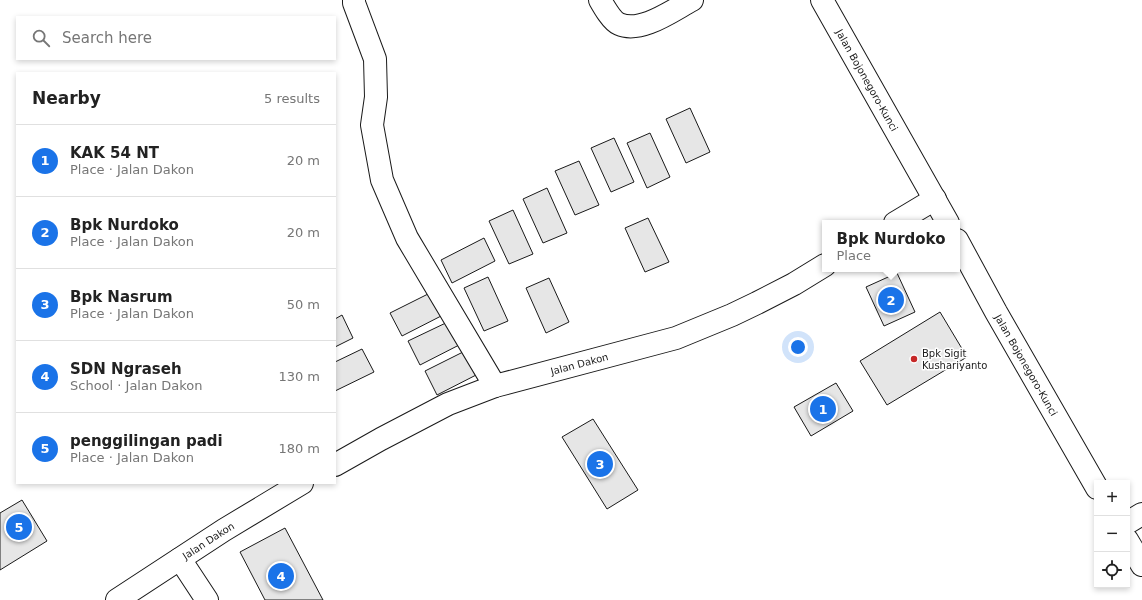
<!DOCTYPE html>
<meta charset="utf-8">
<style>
body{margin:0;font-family:"DejaVu Sans",sans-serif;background:#f2f2f2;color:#222}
.controls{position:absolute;right:12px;bottom:12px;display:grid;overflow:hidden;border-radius:0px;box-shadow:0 2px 6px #0003}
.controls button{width:36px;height:36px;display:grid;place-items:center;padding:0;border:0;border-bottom:1px solid #e0e0e0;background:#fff;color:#222;font:20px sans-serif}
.you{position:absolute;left:798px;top:347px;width:14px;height:14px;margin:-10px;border:3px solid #fff;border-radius:50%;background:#1a73e8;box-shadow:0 0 0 6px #1a73e833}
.badge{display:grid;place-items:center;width:26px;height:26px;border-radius:50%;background:#1a73e8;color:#fff;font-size:13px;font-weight:700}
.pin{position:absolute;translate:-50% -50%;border:2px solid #fff;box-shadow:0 1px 4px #0006}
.popup{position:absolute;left:822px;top:220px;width:138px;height:52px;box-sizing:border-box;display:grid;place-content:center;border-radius:0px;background:#fff;filter:drop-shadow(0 1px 3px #0005);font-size:13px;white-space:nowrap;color:#767676}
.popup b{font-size:15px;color:#222}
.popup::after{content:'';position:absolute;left:50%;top:100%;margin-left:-8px;border:8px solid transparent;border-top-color:#fff}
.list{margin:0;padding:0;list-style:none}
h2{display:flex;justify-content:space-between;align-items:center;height:52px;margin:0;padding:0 16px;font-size:17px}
h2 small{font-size:13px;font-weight:400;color:#767676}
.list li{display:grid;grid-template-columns:26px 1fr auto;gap:12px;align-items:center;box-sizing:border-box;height:72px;padding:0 16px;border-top:1px solid #e0e0e0}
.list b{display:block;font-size:15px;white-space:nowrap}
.list p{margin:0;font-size:13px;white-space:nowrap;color:#767676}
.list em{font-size:13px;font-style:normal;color:#767676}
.icon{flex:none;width:22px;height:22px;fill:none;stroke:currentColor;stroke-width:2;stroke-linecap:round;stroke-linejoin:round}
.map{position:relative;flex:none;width:1142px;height:600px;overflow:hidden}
.search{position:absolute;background:#fff;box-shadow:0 2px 6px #0003;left:16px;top:16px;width:320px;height:44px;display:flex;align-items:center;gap:10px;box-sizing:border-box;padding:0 14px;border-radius:0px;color:#767676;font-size:15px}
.panel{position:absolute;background:#fff;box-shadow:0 2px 6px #0003;left:16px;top:72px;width:320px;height:412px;border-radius:0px}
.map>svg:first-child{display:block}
.building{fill:#e6e6e6;stroke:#1a1a1a}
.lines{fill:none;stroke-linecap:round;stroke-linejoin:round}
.street-casing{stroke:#1a1a1a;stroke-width:24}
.secondary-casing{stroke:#1a1a1a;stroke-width:24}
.street{stroke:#fff;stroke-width:22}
.secondary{stroke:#fff;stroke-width:22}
.poi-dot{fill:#c62828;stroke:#fff;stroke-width:1.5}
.labels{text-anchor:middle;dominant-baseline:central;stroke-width:3;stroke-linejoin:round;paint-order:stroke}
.street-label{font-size:10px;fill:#1a1a1a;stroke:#fff}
.poi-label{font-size:10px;fill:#1a1a1a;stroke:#fff;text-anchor:start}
</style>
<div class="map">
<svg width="1142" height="600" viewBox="0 0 1142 600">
<rect width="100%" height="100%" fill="#fff"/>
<path class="building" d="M 690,108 L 710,152 L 686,163 L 666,119 Z
M 650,133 L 670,177 L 647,188 L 627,143 Z
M 614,138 L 634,182 L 611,192 L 591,148 Z
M 579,161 L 599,205 L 575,215 L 555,171 Z
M 547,188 L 567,233 L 543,243 L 523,199 Z
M 513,210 L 533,254 L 509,264 L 489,221 Z
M 648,218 L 669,262 L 645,272 L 625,228 Z
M 484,238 L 495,261 L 452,283 L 441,260 Z
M 897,273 L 915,312 L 884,326 L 866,287 Z
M 488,277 L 508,321 L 484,331 L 464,288 Z
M 549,278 L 569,322 L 546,333 L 526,288 Z
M 434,291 L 445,314 L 402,336 L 390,313 Z
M 940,312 L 967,357 L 887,405 L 860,361 Z
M 342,315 L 353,338 L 335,347 L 335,319 Z
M 452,320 L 463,343 L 420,365 L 408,341 Z
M 362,349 L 374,372 L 335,391 L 335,362 Z
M 469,349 L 480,373 L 437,395 L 425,371 Z
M 836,383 L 853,411 L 811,436 L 794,407 Z
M 593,419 L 638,490 L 607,509 L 562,437 Z
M 22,500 L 47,541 L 0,570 L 0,513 Z
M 285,528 L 323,600 L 265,600 L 240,552 Z"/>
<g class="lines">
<g class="street-casing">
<path id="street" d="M 354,0 L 354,3 L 375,59 L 376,97 L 372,125 L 382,180 L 407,238 L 495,386
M 600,0 C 604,7 612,21 619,24 C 641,34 673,10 692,0
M 1127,523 L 1142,514
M 180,559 L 207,600"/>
</g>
<g class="secondary-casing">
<g id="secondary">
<path id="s1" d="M 822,0 L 948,223"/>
<path d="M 895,223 L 935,199"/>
<path id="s2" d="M 957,240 L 996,312 L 1097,488"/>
<path id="s3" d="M 335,465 L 381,439 L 448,404 L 495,386 L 676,338 L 732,315 L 757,303 L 794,284 L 825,265"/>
<path d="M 1127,540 L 1142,565"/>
<path id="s4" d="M 117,600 L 224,530 L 302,483"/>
</g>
</g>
<use href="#street" class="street"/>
<use href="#secondary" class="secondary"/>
</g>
<circle class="poi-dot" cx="914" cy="359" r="4"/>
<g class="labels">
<g class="street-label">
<text stroke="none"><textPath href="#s1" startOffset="92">Jalan Bojonegoro-Kunci</textPath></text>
<text stroke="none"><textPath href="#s3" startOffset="266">Jalan Dakon</textPath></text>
<text stroke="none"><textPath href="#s2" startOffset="143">Jalan Bojonegoro-Kunci</textPath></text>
<text stroke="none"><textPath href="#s4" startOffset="109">Jalan Dakon</textPath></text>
</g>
<g class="poi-label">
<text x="922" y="353">Bpk Sigit<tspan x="922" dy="12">Kushariyanto</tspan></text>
</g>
</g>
</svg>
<div class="controls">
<button>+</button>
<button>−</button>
<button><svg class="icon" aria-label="locate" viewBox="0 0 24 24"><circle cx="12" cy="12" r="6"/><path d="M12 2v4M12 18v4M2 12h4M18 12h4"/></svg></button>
</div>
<div class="you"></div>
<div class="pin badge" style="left:823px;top:409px">1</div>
<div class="pin badge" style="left:891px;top:300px">2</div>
<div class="popup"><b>Bpk Nurdoko</b>Place</div>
<div class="pin badge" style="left:600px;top:464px">3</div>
<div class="pin badge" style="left:281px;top:576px">4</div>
<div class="pin badge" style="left:19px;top:527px">5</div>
<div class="search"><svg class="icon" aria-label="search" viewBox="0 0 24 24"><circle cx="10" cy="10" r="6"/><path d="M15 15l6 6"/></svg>Search here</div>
<section class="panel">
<h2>Nearby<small>5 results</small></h2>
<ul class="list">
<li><span class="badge">1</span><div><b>KAK 54 NT</b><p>Place · Jalan Dakon</p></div><em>20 m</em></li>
<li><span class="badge">2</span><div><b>Bpk Nurdoko</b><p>Place · Jalan Dakon</p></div><em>20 m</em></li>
<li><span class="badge">3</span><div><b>Bpk Nasrum</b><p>Place · Jalan Dakon</p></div><em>50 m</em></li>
<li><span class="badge">4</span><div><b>SDN Ngraseh</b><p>School · Jalan Dakon</p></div><em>130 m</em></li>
<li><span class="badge">5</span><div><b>penggilingan padi</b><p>Place · Jalan Dakon</p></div><em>180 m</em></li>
</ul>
</section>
</div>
